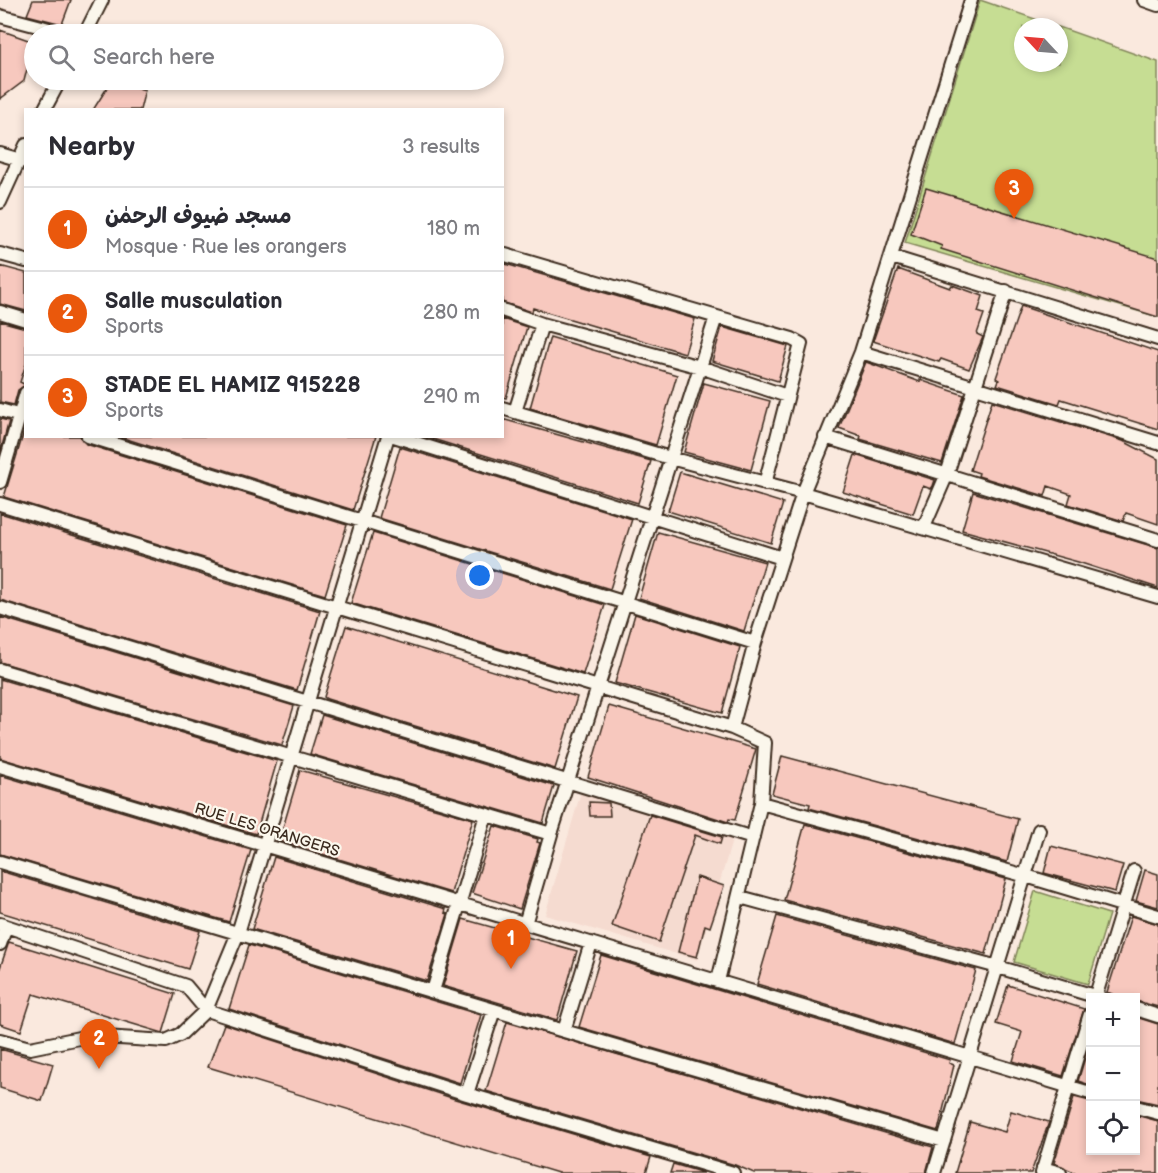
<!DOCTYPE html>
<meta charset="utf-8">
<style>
body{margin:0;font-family:"Balsamiq Sans","Playpen Sans Arabic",sans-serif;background:#f7f7f7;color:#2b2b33}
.controls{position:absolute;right:18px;bottom:18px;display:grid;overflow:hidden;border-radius:0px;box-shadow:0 3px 9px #0003}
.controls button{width:54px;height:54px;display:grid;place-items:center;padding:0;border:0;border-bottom:2px solid #e1e1e2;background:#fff;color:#2b2b33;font:30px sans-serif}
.compass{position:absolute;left:1014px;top:18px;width:54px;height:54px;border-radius:50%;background:#fff;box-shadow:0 3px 9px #0003;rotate:296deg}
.you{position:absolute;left:480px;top:576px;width:21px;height:21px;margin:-15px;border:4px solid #fff;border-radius:50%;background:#1a73e8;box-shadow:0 0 0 9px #1a73e833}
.badge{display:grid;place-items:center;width:39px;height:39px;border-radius:50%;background:#ea580c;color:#fff;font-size:20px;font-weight:700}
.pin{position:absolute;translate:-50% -50px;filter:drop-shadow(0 2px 3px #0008)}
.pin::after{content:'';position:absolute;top:32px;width:21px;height:18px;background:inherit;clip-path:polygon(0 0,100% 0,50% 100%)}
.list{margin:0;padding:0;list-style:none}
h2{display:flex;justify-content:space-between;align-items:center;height:78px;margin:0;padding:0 24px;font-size:26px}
h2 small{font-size:20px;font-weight:400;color:#7c7c81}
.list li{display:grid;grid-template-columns:39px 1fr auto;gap:18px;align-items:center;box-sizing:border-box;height:84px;padding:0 24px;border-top:2px solid #e1e1e2}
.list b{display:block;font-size:22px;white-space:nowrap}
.list p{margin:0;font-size:20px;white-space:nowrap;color:#7c7c81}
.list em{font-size:20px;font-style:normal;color:#7c7c81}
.icon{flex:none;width:33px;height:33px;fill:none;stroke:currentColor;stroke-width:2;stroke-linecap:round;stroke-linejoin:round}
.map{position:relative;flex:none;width:1158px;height:1173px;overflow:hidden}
.search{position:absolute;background:#fff;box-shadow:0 3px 9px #0003;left:24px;top:24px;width:480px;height:66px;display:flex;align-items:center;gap:15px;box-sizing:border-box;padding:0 21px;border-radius:33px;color:#7c7c81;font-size:22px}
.panel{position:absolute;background:#fff;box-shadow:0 3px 9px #0003;left:24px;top:108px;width:480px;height:330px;border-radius:0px}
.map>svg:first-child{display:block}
.built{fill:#f5dbd0}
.green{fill:#c6dd93;stroke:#808458;stroke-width:1.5}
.building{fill:#f7c8be;stroke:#3b2a1e;stroke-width:1.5}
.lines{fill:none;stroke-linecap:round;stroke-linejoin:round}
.street-casing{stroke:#3b2a1e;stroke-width:16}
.street{stroke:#fbf7ec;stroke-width:12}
.labels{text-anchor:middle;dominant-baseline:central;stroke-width:4.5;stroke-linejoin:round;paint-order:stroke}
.street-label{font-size:15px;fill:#3b2a1e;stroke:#fbf7ec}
</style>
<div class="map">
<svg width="1158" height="1173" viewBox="0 0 1158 1173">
<rect width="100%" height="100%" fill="#fae9de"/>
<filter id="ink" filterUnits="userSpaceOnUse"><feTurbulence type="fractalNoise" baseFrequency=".0167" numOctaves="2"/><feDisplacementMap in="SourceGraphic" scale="12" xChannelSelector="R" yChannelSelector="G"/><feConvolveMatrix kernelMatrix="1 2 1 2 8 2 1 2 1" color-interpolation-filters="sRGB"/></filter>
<g filter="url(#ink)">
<path class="built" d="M 581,792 L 733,837 L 697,960 L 545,915 Z"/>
<path class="green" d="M 980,0 L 1058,27 L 1023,27 L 1023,63 L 1059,63 L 1059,27 L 1158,62 L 1158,317 L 905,243 Z
M 1035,891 L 1109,914 L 1088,984 L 1014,962 Z"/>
<path class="building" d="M 33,0 L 71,0 L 62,24 L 27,15 Z
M 0,30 L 34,42 L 24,81 L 0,99 Z
M 112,80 L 145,90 L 140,110 L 93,110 Z
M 926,188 L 1158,258 L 1158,317 L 941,249 L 942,246 L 911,234 Z
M 502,263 L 695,319 L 685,353 L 533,308 L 532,312 L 502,302 Z
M 0,266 L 26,273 L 26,311 L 0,304 Z
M 898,269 L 950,288 L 952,285 L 983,296 L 978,312 L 984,314 L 977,334 L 983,337 L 969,369 L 941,359 L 939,362 L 873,341 Z
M 1021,306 L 1158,352 L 1158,429 L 1061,399 L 1059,404 L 997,385 L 999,380 L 996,378 Z
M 502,319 L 527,327 L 506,398 L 502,397 Z
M 0,321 L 26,328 L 26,364 L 20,382 L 26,385 L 18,390 L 14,405 L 0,402 Z
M 722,327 L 788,346 L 778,381 L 712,361 Z
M 550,337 L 677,375 L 656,445 L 530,408 Z
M 866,362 L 920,382 L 920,380 L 964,395 L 942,463 L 860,439 L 861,436 L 839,428 Z
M 704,383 L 770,401 L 751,470 L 684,452 Z
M 992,401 L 1123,441 L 1158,459 L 1158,524 L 1126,513 L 1123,521 L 1068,504 L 1071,494 L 1048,486 L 1045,496 L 978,476 L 979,473 L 970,470 Z
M 0,419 L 9,421 L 0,453 Z
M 502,419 L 651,461 L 638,503 L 423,436 L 502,436 Z
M 26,425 L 26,436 L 80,436 L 86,444 L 347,525 L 325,595 L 4,497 Z
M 117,436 L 376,436 L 353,510 Z
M 400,447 L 632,519 L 610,589 L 379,518 Z
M 855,455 L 935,480 L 933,486 L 931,489 L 923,486 L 913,514 L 843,492 Z
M 680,472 L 783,503 L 771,543 L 668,511 Z
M 973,492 L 1158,548 L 1158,588 L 1078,562 L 962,530 Z
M 0,513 L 320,611 L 297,690 L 0,600 Z
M 658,532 L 765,562 L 744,631 L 639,598 Z
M 373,533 L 605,605 L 583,674 L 351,603 Z
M 635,614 L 740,647 L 722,713 L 615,683 Z
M 0,617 L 294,706 L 282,745 L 0,662 Z
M 346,626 L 577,697 L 555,769 L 327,699 L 324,697 Z
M 0,679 L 277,761 L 256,834 L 0,758 Z
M 609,706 L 756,749 L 735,820 L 729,819 L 728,822 L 588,777 Z
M 322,715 L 554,786 L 543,823 L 310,754 Z
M 782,756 L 1018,819 L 1007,862 L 809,808 L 810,804 L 772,794 Z
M 300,770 L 473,819 L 451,893 L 279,841 Z
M 0,775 L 251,850 L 229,922 L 0,854 Z
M 589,802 L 609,803 L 610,816 L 590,816 Z
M 650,815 L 722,837 L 720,844 L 695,835 L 659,942 L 612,926 Z
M 805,824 L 1006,879 L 986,954 L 784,900 Z
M 494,826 L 538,839 L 537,842 L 540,843 L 520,909 L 472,893 Z
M 1051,846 L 1123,865 L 1115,892 L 1044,873 Z
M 274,857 L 446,909 L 445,913 L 448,914 L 427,981 L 252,929 Z
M 1145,870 L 1158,874 L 1158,907 L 1136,901 Z
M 0,871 L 200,931 L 188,969 L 0,912 Z
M 697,877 L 724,886 L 710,927 L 705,925 L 697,957 L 678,952 Z
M 777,916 L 976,970 L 955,1044 L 757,984 Z
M 1131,916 L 1158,924 L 1158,1007 L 1136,1001 L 1136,998 L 1122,998 L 1107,992 Z
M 463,919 L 577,951 L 557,1020 L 443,986 Z
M 9,942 L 175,994 L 163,1033 L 33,994 L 21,1031 L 0,1024 L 0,968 Z
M 249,945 L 481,1015 L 460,1083 L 229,1009 Z
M 601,955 L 950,1060 L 949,1063 L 954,1065 L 938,1131 L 579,1027 Z
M 1008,985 L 1084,1009 L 1063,1076 L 1013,1061 L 1022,1032 L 996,1024 Z
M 1136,1017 L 1158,1024 L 1158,1104 L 1136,1099 Z
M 507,1022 L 933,1147 L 926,1173 L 754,1173 L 735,1165 L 486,1091 Z
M 224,1024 L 455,1099 L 651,1157 L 646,1173 L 558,1173 L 208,1067 Z
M 1090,1041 L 1090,1085 L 1078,1081 Z
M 0,1049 L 53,1064 L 42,1101 L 0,1088 Z
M 1074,1097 L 1090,1101 L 1090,1150 L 1136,1150 L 1136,1115 L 1158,1121 L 1158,1173 L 1076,1173 L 1054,1163 Z
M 1011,1111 L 1049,1122 L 1031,1173 L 955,1173 L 970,1122 L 1005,1132 Z
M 673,1164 L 704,1173 L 670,1173 Z"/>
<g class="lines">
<g class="street-casing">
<path id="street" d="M 971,0 L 861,352 L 803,493 L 1158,597
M 1144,0 L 1158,5
M 0,16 L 68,34
M 85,34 L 102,0
M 44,110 L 60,80
M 0,154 L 24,161
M 0,202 L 26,145
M 0,254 L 26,261
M 502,254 L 792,339 L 801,344 L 765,484
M 892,257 L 1158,339
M 502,310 L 542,324 L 700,367 L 787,396
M 0,312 L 26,320
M 861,352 L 1158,443
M 502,408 L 670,458 L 803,493 L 755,643 L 732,728 L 765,743 L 761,803 L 1026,876 L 1158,916
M 0,410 L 24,417
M 515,412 L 542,324
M 88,436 L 755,643
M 394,436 L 782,558
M 825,437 L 1158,540
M 0,482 L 26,393
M 0,504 L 732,728
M 924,527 L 947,474 L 1006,291
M 0,608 L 753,838
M 0,670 L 551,834 L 525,924
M 0,766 L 1090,1093
M 551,834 L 716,317
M 0,862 L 564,1031 L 944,1141
M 740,897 L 998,967 L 1101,998
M 0,924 L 186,986 L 206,1010 L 467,1094 L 733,1173
M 0,944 L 6,926
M 718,981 L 761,803
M 433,991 L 486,815
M 1095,998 L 1134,871
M 1136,1009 L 1158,1016
M 564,1031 L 591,943
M 0,1040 L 30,1048 L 89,1036 L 166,1041 L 181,1034 L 206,1010 L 238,933 L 388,436
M 467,1094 L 494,1010
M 1136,1107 L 1158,1113
M 1043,1168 L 1060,1173
M 934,1173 L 1039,830
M 1042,1173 L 1090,1014"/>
</g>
<use href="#street" class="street"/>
</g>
</g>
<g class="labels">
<g class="street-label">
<text transform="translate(267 830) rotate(17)">RUE LES ORANGERS</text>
</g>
</g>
</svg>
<div class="controls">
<button>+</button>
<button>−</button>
<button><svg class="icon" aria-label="locate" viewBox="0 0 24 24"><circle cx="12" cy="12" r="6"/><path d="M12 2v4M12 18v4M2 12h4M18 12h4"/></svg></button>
</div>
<svg class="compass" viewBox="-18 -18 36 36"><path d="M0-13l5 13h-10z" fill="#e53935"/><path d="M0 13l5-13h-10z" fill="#7c7c81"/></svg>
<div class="you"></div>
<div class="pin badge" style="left:511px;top:969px">1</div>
<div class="pin badge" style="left:99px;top:1069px">2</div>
<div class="pin badge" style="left:1014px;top:219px">3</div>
<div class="search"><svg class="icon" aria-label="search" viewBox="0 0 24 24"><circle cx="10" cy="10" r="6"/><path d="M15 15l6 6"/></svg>Search here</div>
<section class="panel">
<h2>Nearby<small>3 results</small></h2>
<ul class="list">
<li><span class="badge">1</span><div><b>مسجد ضيوف الرحمٰن</b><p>Mosque · Rue les orangers</p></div><em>180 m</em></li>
<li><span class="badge">2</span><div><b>Salle musculation</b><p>Sports</p></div><em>280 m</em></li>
<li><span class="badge">3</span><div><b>STADE EL HAMIZ 915228</b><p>Sports</p></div><em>290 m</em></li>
</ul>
</section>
</div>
